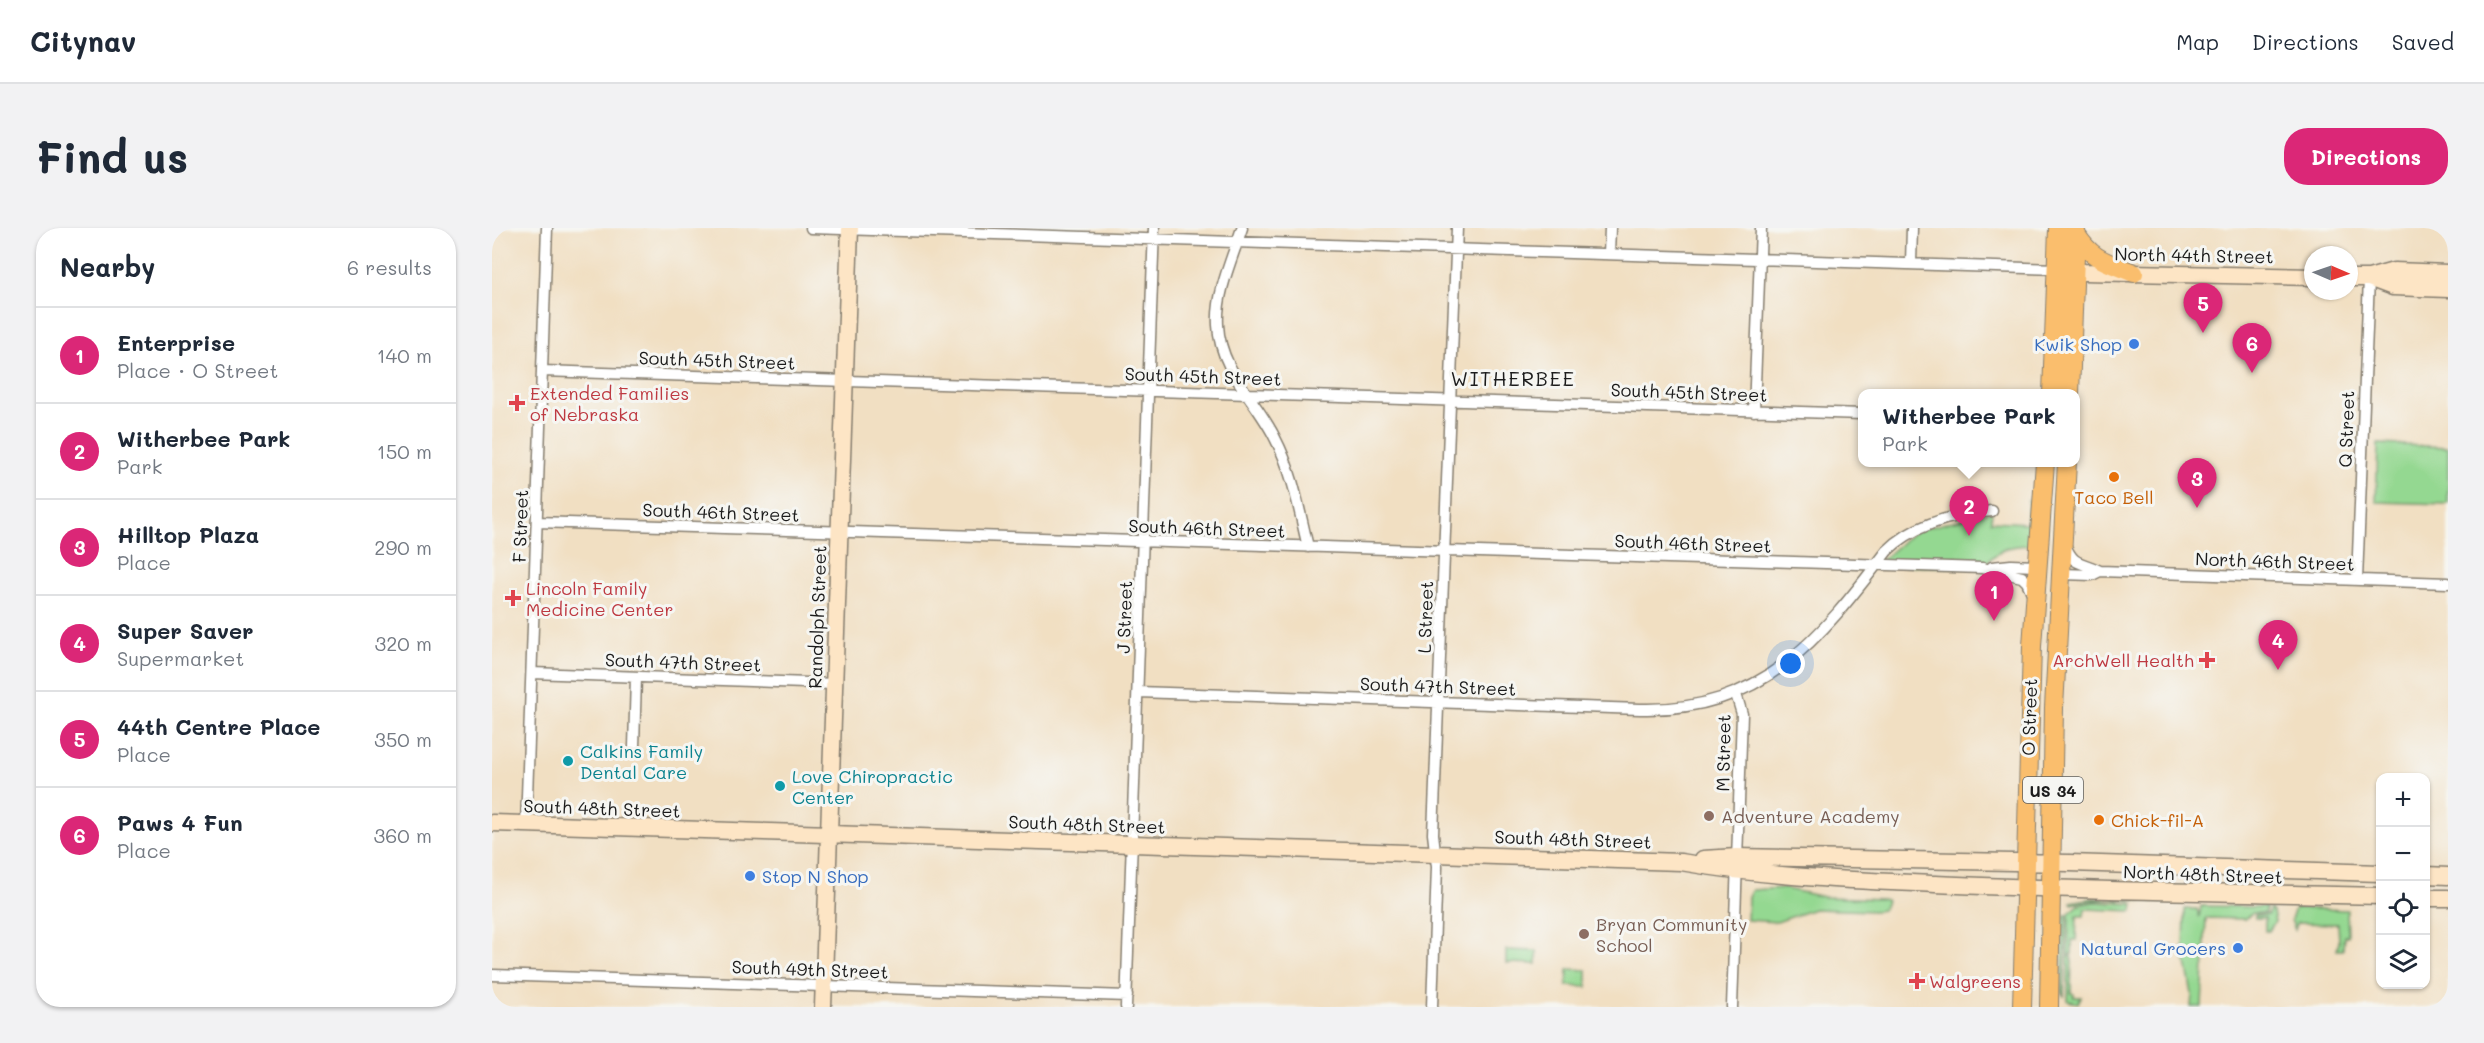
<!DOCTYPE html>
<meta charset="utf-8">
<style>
body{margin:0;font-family:Mali,sans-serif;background:#f2f2f3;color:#1f2937}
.controls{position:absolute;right:18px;bottom:18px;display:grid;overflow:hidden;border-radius:12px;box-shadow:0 2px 4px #0004}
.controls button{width:54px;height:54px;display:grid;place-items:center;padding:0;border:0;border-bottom:2px solid #e0e1e3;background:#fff;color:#1f2937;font:30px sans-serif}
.compass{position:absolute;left:1812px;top:18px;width:54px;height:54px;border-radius:50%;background:#fff;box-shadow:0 2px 4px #0004;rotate:92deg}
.you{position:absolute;left:1299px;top:436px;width:21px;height:21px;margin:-15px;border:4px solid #fff;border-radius:50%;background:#1a73e8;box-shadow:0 0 0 9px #1a73e833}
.badge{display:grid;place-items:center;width:39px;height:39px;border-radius:50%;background:#db2777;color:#fff;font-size:20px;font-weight:700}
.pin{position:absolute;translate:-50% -50px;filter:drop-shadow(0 2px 3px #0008)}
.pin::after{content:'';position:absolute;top:32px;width:21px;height:18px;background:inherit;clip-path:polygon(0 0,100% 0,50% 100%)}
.popup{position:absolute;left:1366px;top:161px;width:222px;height:78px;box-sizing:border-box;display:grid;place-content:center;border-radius:12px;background:#fff;filter:drop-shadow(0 2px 4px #0005);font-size:20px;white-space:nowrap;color:#747a83}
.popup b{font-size:22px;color:#1f2937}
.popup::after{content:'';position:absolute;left:50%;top:100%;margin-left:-12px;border:12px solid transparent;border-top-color:#fff}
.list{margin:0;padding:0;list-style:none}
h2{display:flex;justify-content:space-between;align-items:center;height:78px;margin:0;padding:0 24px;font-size:26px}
h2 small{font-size:20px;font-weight:400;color:#747a83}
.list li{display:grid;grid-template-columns:39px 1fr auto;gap:18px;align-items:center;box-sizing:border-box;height:96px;padding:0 24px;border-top:2px solid #e0e1e3}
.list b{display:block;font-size:22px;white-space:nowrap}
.list p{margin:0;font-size:20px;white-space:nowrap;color:#747a83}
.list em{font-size:20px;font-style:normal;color:#747a83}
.icon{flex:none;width:33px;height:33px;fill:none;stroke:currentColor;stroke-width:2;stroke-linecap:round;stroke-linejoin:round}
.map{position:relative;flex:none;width:1956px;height:779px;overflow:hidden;border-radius:24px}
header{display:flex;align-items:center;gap:36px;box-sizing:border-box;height:84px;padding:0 30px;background:#fff;border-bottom:2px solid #e0e1e3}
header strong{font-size:28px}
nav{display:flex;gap:33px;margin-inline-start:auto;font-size:21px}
.intro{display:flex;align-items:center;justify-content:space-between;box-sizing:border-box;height:144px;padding:0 36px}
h1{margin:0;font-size:42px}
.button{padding:15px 27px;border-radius:24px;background:#db2777;color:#fff;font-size:21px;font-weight:700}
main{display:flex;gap:36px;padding:0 36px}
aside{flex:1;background:#fff;border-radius:24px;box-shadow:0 2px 4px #0004}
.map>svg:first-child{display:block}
.green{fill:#94d891;stroke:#587a56;stroke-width:1.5}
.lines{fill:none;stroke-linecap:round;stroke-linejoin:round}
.minor-casing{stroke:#867e6f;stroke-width:13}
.secondary-casing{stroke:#867e6f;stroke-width:19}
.primary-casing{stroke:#867e6f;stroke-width:20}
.minor{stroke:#fff;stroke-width:10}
.secondary{stroke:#fde5c5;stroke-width:16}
.primary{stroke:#fabe6d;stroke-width:18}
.shop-dot{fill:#3f7fe0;stroke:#f6f6f2;stroke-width:2}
.health-dot{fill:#e0444e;stroke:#f6f6f2;stroke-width:2}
.food-dot{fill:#e8710a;stroke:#f6f6f2;stroke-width:2}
.culture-dot{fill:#0f9aa8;stroke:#f6f6f2;stroke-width:2}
.education-dot{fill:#8d6e63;stroke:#f6f6f2;stroke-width:2}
.labels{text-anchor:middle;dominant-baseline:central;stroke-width:6;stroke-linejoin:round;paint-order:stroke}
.shield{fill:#f6f6f2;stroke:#5d5d5c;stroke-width:1.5}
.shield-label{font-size:16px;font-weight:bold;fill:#1c1c1c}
.street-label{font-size:18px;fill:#1c1c1c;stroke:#f6f6f2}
.shop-label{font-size:18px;fill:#366cbe;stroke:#f6f6f2;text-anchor:end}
.health-label{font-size:18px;fill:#be3a42;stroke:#f6f6f2;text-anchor:start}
.food-label{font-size:18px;fill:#c56008;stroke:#f6f6f2}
.culture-label{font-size:18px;fill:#0d838f;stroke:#f6f6f2;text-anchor:start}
.education-label{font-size:18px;fill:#785e54;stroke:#f6f6f2;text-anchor:start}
.neighbourhood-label{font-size:20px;letter-spacing:1.5px;fill:#1c1c1c;stroke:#f6f6f2}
</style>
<header>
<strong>Citynav</strong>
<nav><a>Map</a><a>Directions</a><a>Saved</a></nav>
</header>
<div class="intro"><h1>Find us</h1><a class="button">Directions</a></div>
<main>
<aside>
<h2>Nearby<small>6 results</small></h2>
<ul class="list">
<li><span class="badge">1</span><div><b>Enterprise</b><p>Place · O Street</p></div><em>140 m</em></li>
<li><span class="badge">2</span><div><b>Witherbee Park</b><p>Park</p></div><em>150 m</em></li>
<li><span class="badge">3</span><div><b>Hilltop Plaza</b><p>Place</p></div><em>290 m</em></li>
<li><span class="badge">4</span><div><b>Super Saver</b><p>Supermarket</p></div><em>320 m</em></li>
<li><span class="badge">5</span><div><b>44th Centre Place</b><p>Place</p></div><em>350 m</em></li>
<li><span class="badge">6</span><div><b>Paws 4 Fun</b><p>Place</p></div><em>360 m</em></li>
</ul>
</aside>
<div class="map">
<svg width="1956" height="779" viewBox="0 0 1956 779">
<rect width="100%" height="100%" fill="#f6f6f2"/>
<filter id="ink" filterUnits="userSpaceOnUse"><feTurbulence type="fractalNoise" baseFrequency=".0167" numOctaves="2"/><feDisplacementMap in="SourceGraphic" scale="12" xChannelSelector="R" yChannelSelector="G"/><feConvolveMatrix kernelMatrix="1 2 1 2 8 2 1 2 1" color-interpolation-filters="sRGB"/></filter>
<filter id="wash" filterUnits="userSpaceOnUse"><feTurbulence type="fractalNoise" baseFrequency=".008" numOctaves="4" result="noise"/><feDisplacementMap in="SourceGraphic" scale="24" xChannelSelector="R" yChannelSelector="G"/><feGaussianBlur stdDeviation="1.35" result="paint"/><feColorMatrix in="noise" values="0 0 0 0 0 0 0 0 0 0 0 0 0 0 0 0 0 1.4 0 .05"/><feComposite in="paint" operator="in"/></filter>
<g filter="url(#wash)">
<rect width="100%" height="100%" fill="#f1dfc2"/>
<path class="green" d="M 1886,216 L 1956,219 L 1956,276 L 1884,274 Z
M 1536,272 L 1543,273 L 1539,317 C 1513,318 1507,321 1490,340 L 1384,337 L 1423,303 L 1500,283 L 1499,293 L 1535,295 Z
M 1290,660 L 1332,669 L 1390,671 L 1394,672 L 1391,682 L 1382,683 L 1322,681 L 1285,694 L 1255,692 L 1256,668 L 1260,662 Z
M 1601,670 L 1670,672 L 1674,673 L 1602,672 L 1580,676 L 1579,674 Z
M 1602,674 L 1642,676 L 1641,683 L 1593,681 L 1592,688 L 1585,688 L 1584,712 L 1580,712 L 1580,726 L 1576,726 L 1577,685 L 1587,677 Z
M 1709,678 L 1774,679 L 1774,685 L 1761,685 L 1753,691 L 1714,690 L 1710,779 L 1699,779 L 1700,766 L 1692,724 L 1693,681 L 1705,681 L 1707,689 Z
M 1778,680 L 1781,684 L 1783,693 L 1777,703 L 1773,703 L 1773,690 L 1763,690 L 1763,687 L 1776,687 Z
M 1803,680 L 1855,682 L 1856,708 L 1852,708 L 1851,722 L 1845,722 L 1847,714 L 1846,696 L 1805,695 L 1803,702 L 1799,692 Z
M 1572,687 L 1575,687 L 1572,769 L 1570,764 Z
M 1014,722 L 1045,723 L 1045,736 L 1014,735 Z
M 1576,728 L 1580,728 L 1579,765 L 1582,766 L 1582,769 L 1589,769 L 1586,775 L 1576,773 Z
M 1076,741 L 1095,742 L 1095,759 L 1075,758 Z"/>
</g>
<g filter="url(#ink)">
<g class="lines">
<g class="minor-casing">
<path id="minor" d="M 319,0 L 1565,41
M 750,0 C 740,31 724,65 726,97 C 728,143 764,171 783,210 C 801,244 807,282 816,319
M 1117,26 L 1118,0
M 1419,35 L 1420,0
M 50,143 L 1370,186
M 1262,183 L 1269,0
M 45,294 L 1490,340 L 1530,349 L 1535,354 L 1541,367
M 1573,317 C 1582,339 1589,333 1608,343 L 1956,355
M 1500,339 L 1519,337 L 1544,338
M 1570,346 L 1600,347 L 1608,343
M 1865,352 L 1877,50
M 40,445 L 342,456
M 646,464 L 1148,481 C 1270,484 1327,412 1395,323 C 1422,296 1462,286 1500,283
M 142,519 L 144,449
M 34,597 L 55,0
M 0,747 L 635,768
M 634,779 L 662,0
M 940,779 L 945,639 L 941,606 L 965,0
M 1240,779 L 1250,486 L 1244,466"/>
</g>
<g class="secondary-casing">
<path id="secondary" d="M 1569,41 L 1592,44 L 1821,49
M 1857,50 L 1877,50 L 1902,43 L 1956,45
M 1877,50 L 1901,59 L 1956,61
M 0,595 L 1189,634 C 1274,649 1358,652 1443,656 C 1591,663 1740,664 1888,668
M 1211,631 L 1245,629 L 1578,635 L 1888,645
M 1934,647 L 1956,648
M 1934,670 L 1956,670
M 331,779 L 358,0"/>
</g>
<g class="primary-casing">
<path id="primary" d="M 1584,6 C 1600,32 1615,34 1642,45
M 1560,166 L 1566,0
M 1578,166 L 1584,0
M 1530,779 L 1540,418 L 1553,234
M 1557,779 L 1562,480 L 1575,234"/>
</g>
<use href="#minor" class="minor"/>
<use href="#secondary" class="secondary"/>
<use href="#primary" class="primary"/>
</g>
</g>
<g class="shop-dot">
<circle cx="1642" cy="116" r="6"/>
<circle cx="258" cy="648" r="6"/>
<circle cx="1746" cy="720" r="6"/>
</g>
<g class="health-dot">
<path d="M22 166h6v6h6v6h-6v6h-6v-6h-6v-6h6z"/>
<path d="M18 361h6v6h6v6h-6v6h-6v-6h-6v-6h6z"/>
<path d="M1712 423h6v6h6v6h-6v6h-6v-6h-6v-6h6z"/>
<path d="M1422 744h6v6h6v6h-6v6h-6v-6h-6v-6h6z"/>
</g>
<g class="food-dot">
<circle cx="1622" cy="249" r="6"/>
<circle cx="1607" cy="592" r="6"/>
</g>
<g class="culture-dot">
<circle cx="76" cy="533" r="6"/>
<circle cx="288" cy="558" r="6"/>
</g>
<g class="education-dot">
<circle cx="1217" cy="588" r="6"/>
<circle cx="1092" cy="706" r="6"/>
</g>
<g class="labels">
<rect class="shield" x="1531" y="549" width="60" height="26" rx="4.5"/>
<g class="shield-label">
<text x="1561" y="562">US 34</text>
</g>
<g class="street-label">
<text transform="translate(1702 27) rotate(1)">North 44th Street</text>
<text transform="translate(225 132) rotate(2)">South 45th Street</text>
<text transform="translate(711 148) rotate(2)">South 45th Street</text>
<text transform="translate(1197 164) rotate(2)">South 45th Street</text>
<text transform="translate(1854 201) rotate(-88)">Q Street</text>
<text transform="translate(229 284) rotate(2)">South 46th Street</text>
<text transform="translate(28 298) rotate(-88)">F Street</text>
<text transform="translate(715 300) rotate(2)">South 46th Street</text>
<text transform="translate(1201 315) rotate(2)">South 46th Street</text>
<text transform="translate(1783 333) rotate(2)">North 46th Street</text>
<text transform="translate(325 389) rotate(-88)">Randolph Street</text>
<text transform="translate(632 389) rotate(-88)">J Street</text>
<text transform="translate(933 389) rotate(-88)">L Street</text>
<text transform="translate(191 434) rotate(2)">South 47th Street</text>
<text transform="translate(946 458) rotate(2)">South 47th Street</text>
<text transform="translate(1537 489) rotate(-88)">O Street</text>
<text transform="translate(1231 525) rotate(-89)">M Street</text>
<text transform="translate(110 580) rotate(2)">South 48th Street</text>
<text transform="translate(595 596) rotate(2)">South 48th Street</text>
<text transform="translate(1081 611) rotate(2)">South 48th Street</text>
<text transform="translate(1711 646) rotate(2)">North 48th Street</text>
<text transform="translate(318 741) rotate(2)">South 49th Street</text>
</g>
<g class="shop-label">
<text x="1630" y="116">Kwik Shop</text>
<text x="270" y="648" text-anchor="start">Stop N Shop</text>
<text x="1734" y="720">Natural Grocers</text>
</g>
<g class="health-label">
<text x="38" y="165">Extended Families<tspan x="38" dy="21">of Nebraska</tspan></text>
<text x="34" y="360">Lincoln Family<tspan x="34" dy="21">Medicine Center</tspan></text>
<text x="1702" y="432" text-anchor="end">ArchWell Health</text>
<text x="1437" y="753">Walgreens</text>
</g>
<g class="food-label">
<text x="1622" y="269">Taco Bell</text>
<text x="1619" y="592" text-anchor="start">Chick-fil-A</text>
</g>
<g class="culture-label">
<text x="88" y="523">Calkins Family<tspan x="88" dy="21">Dental Care</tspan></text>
<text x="300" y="548">Love Chiropractic<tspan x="300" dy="21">Center</tspan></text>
</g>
<g class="education-label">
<text x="1229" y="588">Adventure Academy</text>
<text x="1104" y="696">Bryan Community<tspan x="1104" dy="21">School</tspan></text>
</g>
<g class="neighbourhood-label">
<text x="1021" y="150">WITHERBEE</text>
</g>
</g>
</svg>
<div class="controls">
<button>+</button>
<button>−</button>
<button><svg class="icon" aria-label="locate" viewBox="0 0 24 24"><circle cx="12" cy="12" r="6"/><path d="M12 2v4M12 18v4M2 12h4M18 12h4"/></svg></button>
<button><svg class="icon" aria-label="layers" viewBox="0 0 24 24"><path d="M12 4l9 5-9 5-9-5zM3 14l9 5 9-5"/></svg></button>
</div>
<svg class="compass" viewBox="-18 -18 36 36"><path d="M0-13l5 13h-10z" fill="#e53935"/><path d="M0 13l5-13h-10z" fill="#747a83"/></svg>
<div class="you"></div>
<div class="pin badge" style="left:1502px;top:393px">1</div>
<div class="pin badge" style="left:1477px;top:308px">2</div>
<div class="popup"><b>Witherbee Park</b>Park</div>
<div class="pin badge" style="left:1705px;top:280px">3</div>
<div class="pin badge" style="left:1786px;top:442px">4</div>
<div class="pin badge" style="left:1711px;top:105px">5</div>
<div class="pin badge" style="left:1760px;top:145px">6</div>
</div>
</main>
